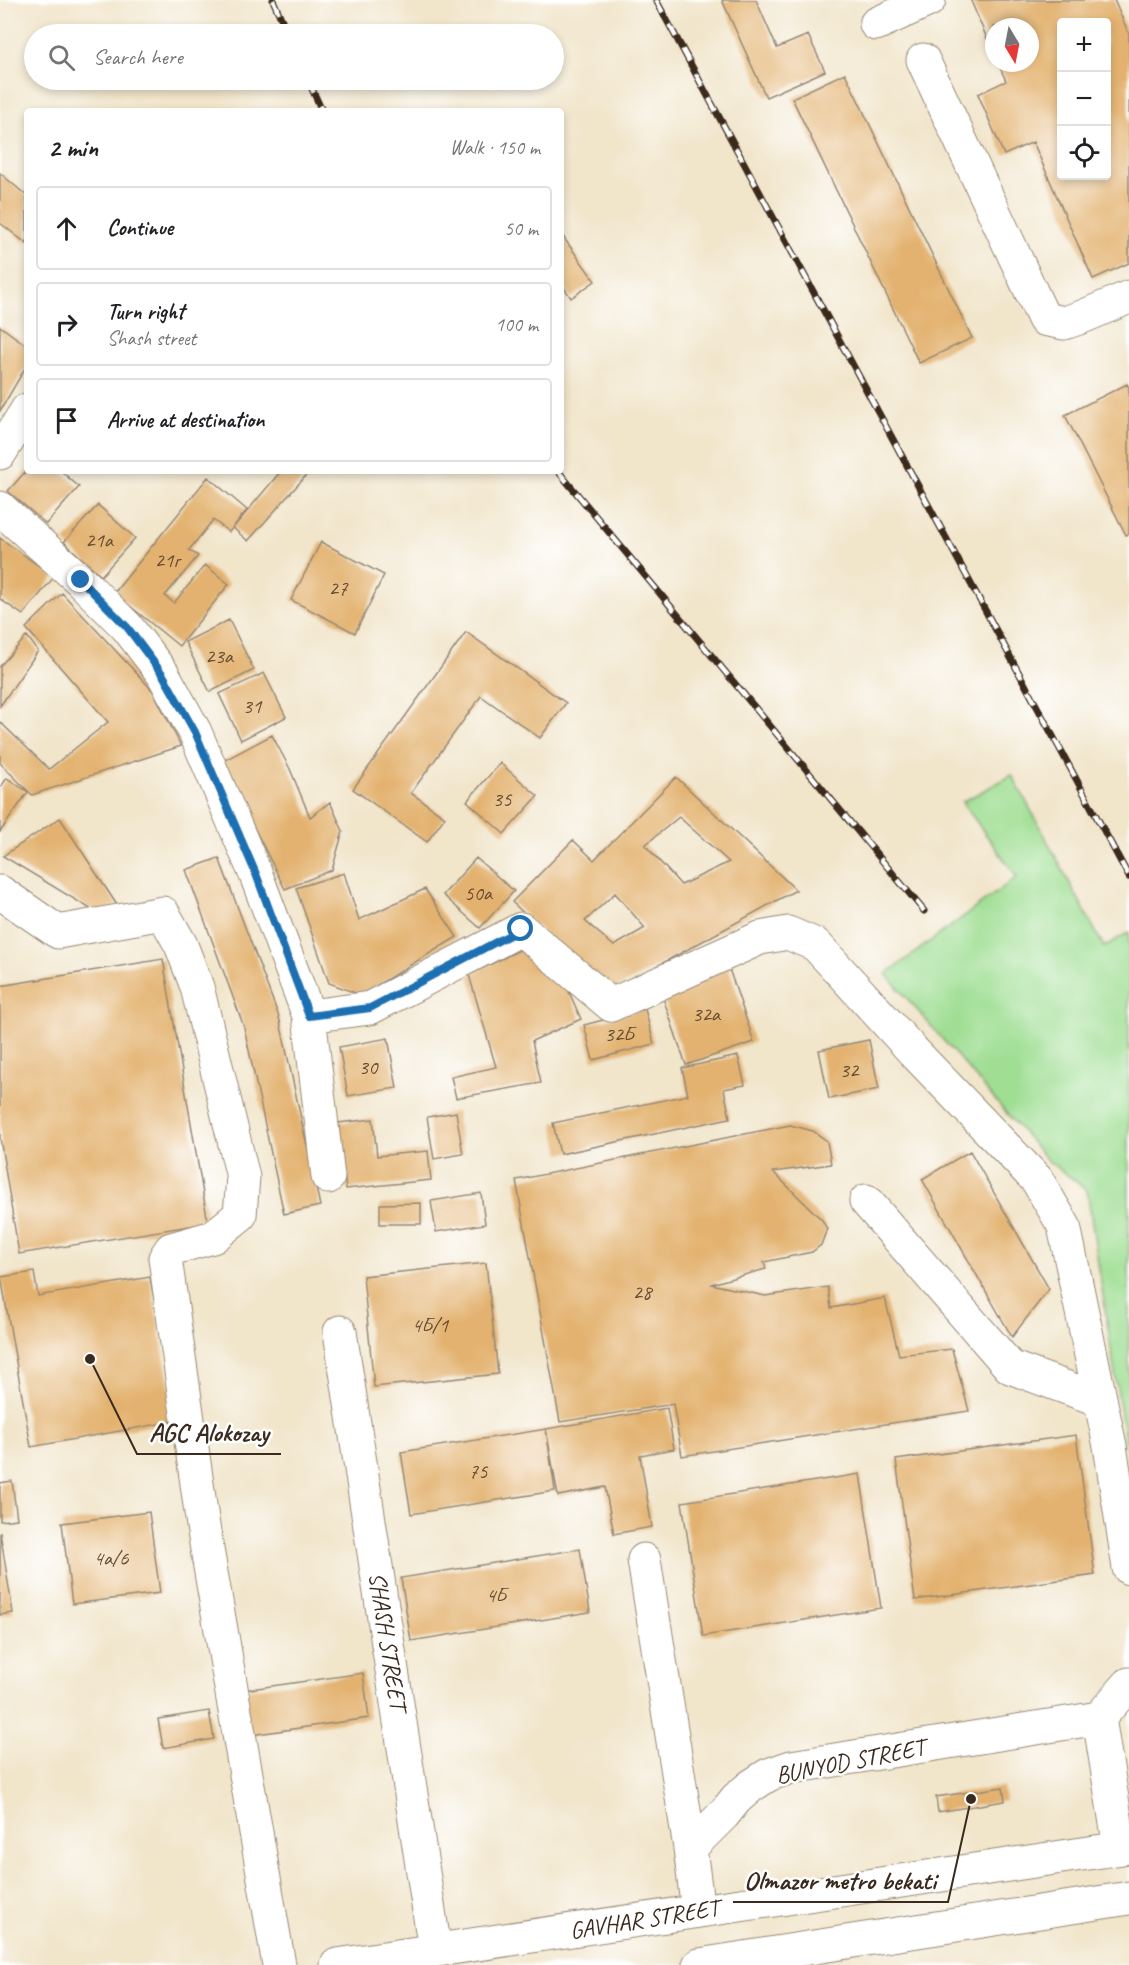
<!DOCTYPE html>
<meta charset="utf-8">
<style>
body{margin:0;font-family:Caveat,sans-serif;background:#f6f6f6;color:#202124}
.controls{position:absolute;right:18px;top:18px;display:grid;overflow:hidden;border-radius:6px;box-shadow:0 3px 9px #0003}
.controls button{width:54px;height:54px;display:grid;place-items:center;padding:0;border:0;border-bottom:2px solid #e0e0e0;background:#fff;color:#202124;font:30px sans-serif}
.compass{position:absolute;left:985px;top:18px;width:54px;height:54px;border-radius:50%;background:#fff;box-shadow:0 3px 9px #0003;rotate:170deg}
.stop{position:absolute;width:18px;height:18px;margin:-14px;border:4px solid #1f6fb2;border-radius:50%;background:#fff}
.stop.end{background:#1f6fb2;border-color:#fff;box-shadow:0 2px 6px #0008}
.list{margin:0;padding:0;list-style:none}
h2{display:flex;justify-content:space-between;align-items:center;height:78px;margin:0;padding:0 24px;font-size:26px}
h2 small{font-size:20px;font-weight:400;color:#757577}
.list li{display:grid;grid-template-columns:39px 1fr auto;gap:18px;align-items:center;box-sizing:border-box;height:84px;margin:0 12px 12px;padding:0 12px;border:2px solid #e0e0e0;border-radius:6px}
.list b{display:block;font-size:22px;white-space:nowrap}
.list p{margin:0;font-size:20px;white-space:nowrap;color:#757577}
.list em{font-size:20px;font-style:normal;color:#757577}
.icon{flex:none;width:33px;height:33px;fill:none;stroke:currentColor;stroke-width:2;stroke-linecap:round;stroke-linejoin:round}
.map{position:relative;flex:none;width:1129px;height:1965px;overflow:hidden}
.search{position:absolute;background:#fff;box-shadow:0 3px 9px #0003;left:24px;top:24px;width:540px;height:66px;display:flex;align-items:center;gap:15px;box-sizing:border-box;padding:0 21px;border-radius:33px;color:#757577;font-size:22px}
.panel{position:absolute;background:#fff;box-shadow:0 3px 9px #0003;left:24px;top:108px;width:540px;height:366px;border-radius:6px}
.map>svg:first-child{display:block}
.green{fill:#9fde93;stroke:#6d8458;stroke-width:1.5}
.building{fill:#e3b26f;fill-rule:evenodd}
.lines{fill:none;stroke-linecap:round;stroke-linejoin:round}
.minor-casing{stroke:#968874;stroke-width:35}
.major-casing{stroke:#968874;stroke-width:35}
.minor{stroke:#fff;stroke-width:33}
.major{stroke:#fff;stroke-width:33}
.rail-casing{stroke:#3b2a1e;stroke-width:7}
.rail{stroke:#fff;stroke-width:4.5;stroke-dasharray:14;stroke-linecap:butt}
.route{stroke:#1f6fb2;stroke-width:8}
.labels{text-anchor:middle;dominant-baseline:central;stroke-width:5;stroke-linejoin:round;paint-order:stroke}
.number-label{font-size:21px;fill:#654c32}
.street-label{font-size:24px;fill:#3b2a1e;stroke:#fff}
.leader{fill:none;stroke:#3b2a1e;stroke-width:2}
.callout-dot{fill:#3b2a1e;stroke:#fff;stroke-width:2}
.callout-label{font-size:26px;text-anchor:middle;font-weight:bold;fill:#3b2a1e;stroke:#fff;stroke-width:5;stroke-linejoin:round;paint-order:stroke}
</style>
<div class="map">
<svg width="1129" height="1965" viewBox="0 0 1129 1965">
<rect width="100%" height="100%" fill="#fff"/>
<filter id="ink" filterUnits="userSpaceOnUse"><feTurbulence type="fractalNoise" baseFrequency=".0167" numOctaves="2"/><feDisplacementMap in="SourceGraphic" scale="12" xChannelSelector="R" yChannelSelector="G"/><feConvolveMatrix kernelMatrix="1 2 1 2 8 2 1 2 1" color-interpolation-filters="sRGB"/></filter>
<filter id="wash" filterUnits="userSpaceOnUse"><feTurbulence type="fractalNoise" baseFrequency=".008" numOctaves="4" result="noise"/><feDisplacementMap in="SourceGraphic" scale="24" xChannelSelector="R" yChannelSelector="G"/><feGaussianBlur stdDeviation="1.35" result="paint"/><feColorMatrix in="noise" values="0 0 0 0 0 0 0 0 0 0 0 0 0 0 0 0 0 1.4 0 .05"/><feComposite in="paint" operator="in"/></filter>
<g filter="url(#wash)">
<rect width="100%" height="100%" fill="#f1e5ca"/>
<path class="green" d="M 1012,775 L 1104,947 L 1129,932 L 1129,1467 L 1087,1190 L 1047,1160 L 886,974 L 1017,877 L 962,802 Z"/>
<g id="blocks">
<path class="building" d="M 722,0 L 756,0 L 777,48 L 808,35 L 825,71 L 766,97 Z
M 974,0 L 1114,0 L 1129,34 L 1129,263 L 1093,279 L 1033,142 L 1004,155 L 978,94 L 1006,81 L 998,63 L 1030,63 L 1030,27 L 994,27 L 994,55 L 971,1 ZM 1062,22 L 1106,22 L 1106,176 L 1062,176 Z
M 845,73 L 972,338 L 919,363 L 792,98 Z
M 0,173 L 27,196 L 27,244 L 0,223 Z
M 561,234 L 595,281 L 571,298 L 561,283 Z
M 0,326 L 27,346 L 27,365 L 0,411 Z
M 1127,384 L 1129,388 L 1129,533 L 1126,535 L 1065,415 Z
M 26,471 L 61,471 L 79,487 L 46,524 L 8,491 Z
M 281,471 L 310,471 L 248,541 L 233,528 Z
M 208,477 L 247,510 L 229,532 L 213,520 L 189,550 L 198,556 L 165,596 L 174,603 L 205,565 L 229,584 L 179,646 L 114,593 Z
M 98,505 L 135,538 L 101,576 L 64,542 Z
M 0,538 L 54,577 L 23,615 L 0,599 Z
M 321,542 L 384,575 L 355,633 L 291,600 Z
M 62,593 L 153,691 L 181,746 L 32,795 L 0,763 L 0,722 L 49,769 L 108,722 L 26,628 Z
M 229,620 L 254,670 L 210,692 L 185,642 Z
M 466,632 L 566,703 L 540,738 L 481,696 L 411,793 L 445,817 L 427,842 L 353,789 Z
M 27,636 L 38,651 L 0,706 L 0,666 Z
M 264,673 L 286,717 L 241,740 L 219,694 Z
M 272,735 L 290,769 L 310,817 L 330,802 L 343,831 L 332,870 L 285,889 L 221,762 Z
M 500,763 L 538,796 L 504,834 L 467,801 Z
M 676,777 L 796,890 L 608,993 L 512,902 L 573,840 L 594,860 ZM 679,817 L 729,862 L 681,885 L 645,845 ZM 615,893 L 645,928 L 614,946 L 585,921 Z
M 7,778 L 28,792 L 0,832 L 0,788 Z
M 60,818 L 117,905 L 97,913 L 3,856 Z
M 219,858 L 279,1017 L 320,1206 L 284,1214 L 244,1027 L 186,870 Z
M 476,858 L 514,891 L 480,928 L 443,895 Z
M 344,873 L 359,920 L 425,889 L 457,937 L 361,995 L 329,983 L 296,888 Z
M 528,946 L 565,983 L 581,1019 L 532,1041 L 541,1083 L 456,1098 L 451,1077 L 496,1067 L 469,975 Z
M 163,959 L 208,1223 L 19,1254 L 0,1138 L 0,986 Z
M 727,963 L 754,1042 L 686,1065 L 659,986 Z
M 645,1009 L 654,1044 L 593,1060 L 584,1025 Z
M 388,1038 L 397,1088 L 348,1096 L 339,1047 Z
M 869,1040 L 879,1089 L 829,1099 L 819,1050 Z
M 738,1056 L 745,1085 L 724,1089 L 730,1118 L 560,1154 L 553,1123 L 688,1095 L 682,1068 Z
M 456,1112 L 463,1154 L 434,1159 L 427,1117 Z
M 373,1119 L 377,1156 L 428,1151 L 431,1180 L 346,1189 L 338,1123 Z
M 790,1125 L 813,1131 L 827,1141 L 831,1164 L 773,1172 L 822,1220 L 827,1229 L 821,1245 L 812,1252 L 764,1262 L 766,1269 L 711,1284 L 765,1296 L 828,1287 L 831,1308 L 885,1298 L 899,1355 L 952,1349 L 969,1411 L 682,1456 L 673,1404 L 560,1422 L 516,1180 Z
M 970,1151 L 1049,1289 L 1012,1337 L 922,1179 Z
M 481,1193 L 485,1224 L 436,1232 L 431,1201 Z
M 421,1203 L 421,1224 L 380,1224 L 380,1204 Z
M 486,1263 L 498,1374 L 374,1387 L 363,1276 Z
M 34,1272 L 38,1296 L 150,1277 L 176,1421 L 31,1447 L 1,1277 Z
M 667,1408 L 674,1449 L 640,1455 L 652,1527 L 614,1534 L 605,1487 L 558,1496 L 546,1429 Z
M 546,1429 L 555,1491 L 411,1514 L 401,1452 Z
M 1076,1435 L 1095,1575 L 915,1600 L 896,1460 Z
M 860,1474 L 881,1608 L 703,1636 L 682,1502 Z
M 12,1481 L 17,1519 L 0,1521 L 0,1483 Z
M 149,1512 L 160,1593 L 72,1604 L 62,1523 Z
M 0,1532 L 13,1613 L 0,1615 Z
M 580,1549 L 590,1612 L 411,1641 L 401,1578 Z
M 363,1673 L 369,1718 L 244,1736 L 237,1691 Z
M 209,1711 L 214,1739 L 163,1748 L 158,1719 Z
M 1003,1787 L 1005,1801 L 938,1812 L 936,1797 Z"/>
</g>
</g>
<g filter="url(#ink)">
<use href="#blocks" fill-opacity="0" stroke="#968874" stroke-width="1.5"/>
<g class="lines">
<g class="minor-casing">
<path id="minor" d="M 876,24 L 929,0
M 923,60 L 1044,319 L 1064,323 L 1082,317 L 1129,297
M 0,453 L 27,410
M 0,508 L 80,580 L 127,627 L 163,674 L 195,732 L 256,875 L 309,1016 L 328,1177
M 0,892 L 58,932 L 163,913 L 181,945 L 197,987 L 243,1177 L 240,1215 L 213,1237 L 171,1249 L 165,1258 L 203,1526 L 279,1965
M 309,1016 L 370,1008 L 521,929 L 611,1005 L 760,938 L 788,933 L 816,945 L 913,1051 L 1037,1180 L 1064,1226 L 1110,1446 L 1129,1568
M 866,1201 L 1010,1367 L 1100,1400
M 340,1332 L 435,1950
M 644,1560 L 690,1848
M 1120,1848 L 1099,1718 L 1129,1684
M 698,1911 L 690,1848 L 724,1814 L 736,1799 L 751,1786 L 768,1775 L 791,1767 L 1099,1718"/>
</g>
<g class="major-casing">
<path id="major" d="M 337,1965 L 1129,1847
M 699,1965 L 1129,1898"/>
</g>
<use href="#minor" class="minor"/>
<use href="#major" class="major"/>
<g class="rail-casing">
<path id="rail" d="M 273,0 L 288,34
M 656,0 L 1129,877
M 308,80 L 322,111
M 558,471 L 924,911"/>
</g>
<use href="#rail" class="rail"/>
</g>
</g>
<g class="lines" filter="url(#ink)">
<path class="route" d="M 81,580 L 127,627 L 163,675 L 195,732 L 256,874 L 309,1016 L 370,1008 L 521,929"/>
</g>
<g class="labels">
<g class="number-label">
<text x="99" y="540">21а</text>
<text x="167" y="560">21г</text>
<text x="338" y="588">27</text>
<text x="219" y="656">23а</text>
<text x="252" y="706">31</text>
<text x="502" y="799">35</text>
<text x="478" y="893">50а</text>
<text x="706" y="1014">32а</text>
<text x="619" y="1034">32Б</text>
<text x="368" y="1067">30</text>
<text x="849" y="1070">32</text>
<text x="642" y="1292">28</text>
<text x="430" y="1325">4Б/1</text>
<text x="478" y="1471">75</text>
<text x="111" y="1558">4a/6</text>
<text x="496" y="1595">4Б</text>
</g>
<g class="street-label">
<text transform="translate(388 1641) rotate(81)">SHASH STREET</text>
<text transform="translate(850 1761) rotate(-11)">BUNYOD STREET</text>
<text transform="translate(644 1919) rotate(-9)">GAVHAR STREET</text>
</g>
</g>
<path class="leader" d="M90 1359L137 1454H281M971 1799L948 1902H733"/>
<g class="callout-dot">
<circle cx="90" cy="1359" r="6"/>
<circle cx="971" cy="1799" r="6"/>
</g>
<g class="callout-label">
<text x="209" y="1441">AGC Alokozay</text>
<text x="840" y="1889">Olmazor metro bekati</text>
</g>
</svg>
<div class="controls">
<button>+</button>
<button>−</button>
<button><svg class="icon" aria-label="locate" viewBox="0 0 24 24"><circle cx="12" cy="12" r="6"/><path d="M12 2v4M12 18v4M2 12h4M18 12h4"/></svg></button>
</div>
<svg class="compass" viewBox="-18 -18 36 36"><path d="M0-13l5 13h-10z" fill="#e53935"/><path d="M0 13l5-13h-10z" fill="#757577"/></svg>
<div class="stop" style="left:521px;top:929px"></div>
<div class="stop end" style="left:81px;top:580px"></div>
<div class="search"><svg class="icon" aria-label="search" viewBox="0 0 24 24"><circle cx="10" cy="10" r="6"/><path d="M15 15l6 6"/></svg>Search here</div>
<section class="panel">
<h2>2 min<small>Walk · 150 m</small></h2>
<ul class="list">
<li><svg class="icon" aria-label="ahead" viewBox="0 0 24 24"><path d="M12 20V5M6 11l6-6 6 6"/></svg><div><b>Continue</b></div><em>50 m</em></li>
<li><svg class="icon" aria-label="right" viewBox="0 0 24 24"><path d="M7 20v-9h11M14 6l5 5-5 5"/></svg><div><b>Turn right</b><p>Shash street</p></div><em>100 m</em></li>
<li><svg class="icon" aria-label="arrive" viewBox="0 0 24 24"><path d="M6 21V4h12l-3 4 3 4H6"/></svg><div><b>Arrive at destination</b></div></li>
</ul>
</section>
</div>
